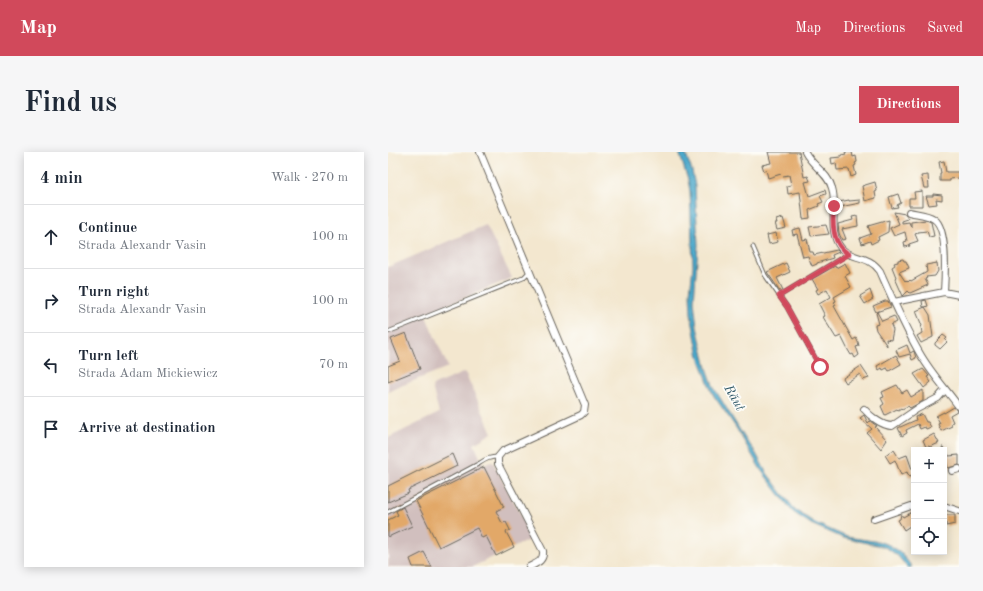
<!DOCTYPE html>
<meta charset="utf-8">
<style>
body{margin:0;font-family:"Old Standard TT",serif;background:#f6f6f7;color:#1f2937}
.controls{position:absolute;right:12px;bottom:12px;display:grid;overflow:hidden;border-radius:0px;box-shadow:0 2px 10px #0003}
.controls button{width:36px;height:36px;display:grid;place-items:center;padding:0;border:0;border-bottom:1px solid #e0e1e3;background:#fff;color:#1f2937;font:20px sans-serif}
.stop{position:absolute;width:12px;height:12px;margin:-9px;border:3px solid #d1495b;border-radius:50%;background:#fff}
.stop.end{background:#d1495b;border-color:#fff;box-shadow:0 1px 4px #0008}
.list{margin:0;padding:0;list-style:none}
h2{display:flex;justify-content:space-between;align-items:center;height:52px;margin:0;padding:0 16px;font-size:17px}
h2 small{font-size:13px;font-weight:400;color:#747a83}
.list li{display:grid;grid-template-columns:26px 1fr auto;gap:12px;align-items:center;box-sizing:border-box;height:64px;padding:0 16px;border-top:1px solid #e0e1e3}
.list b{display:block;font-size:15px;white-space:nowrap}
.list p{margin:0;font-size:13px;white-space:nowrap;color:#747a83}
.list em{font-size:13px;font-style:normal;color:#747a83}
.icon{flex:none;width:22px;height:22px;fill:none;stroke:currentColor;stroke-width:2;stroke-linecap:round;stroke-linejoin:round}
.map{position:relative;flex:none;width:571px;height:415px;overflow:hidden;border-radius:0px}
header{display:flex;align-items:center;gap:24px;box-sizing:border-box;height:56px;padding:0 20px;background:#d1495b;color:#fff}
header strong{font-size:19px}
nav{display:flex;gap:22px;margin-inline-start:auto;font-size:14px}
.intro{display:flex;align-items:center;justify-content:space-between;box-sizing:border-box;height:96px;padding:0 24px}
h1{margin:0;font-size:28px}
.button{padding:10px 18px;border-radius:0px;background:#d1495b;color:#fff;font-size:14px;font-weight:700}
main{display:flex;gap:24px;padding:0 24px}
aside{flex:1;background:#fff;border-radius:0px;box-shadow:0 2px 10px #0003}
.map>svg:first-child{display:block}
.industrial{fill:#d1bfbe}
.water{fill:#4da9cb;stroke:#346274}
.building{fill:#e2a867}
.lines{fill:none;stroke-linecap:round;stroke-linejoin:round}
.service-casing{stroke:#67635b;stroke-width:5}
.minor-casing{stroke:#67635b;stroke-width:8}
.service{stroke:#fff;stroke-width:3}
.minor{stroke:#fff;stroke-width:6}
.route{stroke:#d1495b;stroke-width:5}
.labels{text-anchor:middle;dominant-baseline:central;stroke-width:3.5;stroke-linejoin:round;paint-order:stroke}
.water-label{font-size:13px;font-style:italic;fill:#325b6b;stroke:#fdfcf7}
</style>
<header>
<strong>Map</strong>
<nav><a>Map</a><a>Directions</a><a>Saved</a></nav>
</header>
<div class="intro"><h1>Find us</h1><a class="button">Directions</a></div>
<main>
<aside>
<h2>4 min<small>Walk · 270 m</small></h2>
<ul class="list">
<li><svg class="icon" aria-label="ahead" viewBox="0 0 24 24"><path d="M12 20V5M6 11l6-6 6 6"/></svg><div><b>Continue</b><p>Strada Alexandr Vasin</p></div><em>100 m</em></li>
<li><svg class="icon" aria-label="right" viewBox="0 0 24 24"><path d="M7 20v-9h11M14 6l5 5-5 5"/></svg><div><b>Turn right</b><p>Strada Alexandr Vasin</p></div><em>100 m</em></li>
<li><svg class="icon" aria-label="left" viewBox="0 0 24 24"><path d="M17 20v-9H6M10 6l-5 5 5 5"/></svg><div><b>Turn left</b><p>Strada Adam Mickiewicz</p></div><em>70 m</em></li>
<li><svg class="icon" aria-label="arrive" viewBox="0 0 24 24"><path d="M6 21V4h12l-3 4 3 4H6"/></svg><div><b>Arrive at destination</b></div></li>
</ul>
</aside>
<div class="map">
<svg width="571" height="415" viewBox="0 0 571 415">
<rect width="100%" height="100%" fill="#fdfcf7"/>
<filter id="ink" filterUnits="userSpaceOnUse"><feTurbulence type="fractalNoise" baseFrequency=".025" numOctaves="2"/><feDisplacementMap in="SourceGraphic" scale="8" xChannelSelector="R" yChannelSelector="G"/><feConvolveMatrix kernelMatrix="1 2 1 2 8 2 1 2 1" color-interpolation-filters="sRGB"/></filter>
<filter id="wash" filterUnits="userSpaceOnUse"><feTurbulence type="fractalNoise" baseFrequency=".012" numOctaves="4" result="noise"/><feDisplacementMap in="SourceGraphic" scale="16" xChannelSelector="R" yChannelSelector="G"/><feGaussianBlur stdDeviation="0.9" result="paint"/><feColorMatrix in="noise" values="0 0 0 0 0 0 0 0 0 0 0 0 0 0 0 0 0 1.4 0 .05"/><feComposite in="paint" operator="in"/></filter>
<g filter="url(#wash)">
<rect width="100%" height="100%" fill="#f3e7cf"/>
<path class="industrial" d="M 98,73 L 124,126 L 37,162 L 60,215 L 0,239 L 0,115 Z
M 77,220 L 104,281 L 86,292 L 95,312 L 105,310 L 145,386 L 84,415 L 0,415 L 0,286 L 51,261 L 44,234 Z"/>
<path class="water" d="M 291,0 L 297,0 L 304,19 L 307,34 L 310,93 L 306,149 L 309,175 L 319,216 L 326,236 L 358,288 L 366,298 L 378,320 L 407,358 L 427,371 L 459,385 L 492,390 L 501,393 L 514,402 L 524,415 L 519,415 L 510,404 L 499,396 L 489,393 L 455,386 L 423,372 L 405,360 L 373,318 L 347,274 L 326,244 L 323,238 L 311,205 L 303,162 L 302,141 L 305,114 L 302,39 L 300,28 Z"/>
<g id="blocks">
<path class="building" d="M 380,0 L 411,0 L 416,25 L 420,24 L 422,29 L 417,30 L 421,44 L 437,38 L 438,42 L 432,44 L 435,50 L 430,52 L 431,54 L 421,58 L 422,66 L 415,67 L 412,40 L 400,42 L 399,34 L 403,33 L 401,23 L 395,24 L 393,22 L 380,26 L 378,18 L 376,19 L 374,13 L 383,11 Z
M 457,0 L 464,0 L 465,5 L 468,4 L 469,10 L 467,11 L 468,13 L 466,14 L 468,23 L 463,25 L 461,17 L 449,18 L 448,11 L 444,12 L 443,6 L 453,5 L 453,3 L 458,2 Z
M 556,9 L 558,20 L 571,20 L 571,26 L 562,27 L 562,29 L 552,29 L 552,21 L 553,21 L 551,10 Z
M 540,23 L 541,36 L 536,36 L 533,24 Z
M 487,30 L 489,39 L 487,40 L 488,46 L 477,49 L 474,34 Z
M 534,39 L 534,54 L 521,54 L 521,46 L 527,46 L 526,40 Z
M 510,42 L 513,51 L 509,53 L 510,55 L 504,56 L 501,45 Z
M 545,42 L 554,43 L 554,48 L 548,47 L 549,52 L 541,53 L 538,44 L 545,44 Z
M 461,48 L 461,49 L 472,48 L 472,51 L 452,55 L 451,50 Z
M 506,60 L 517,62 L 520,67 L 514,69 L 514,71 L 521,70 L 523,75 L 523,70 L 538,68 L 543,70 L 546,84 L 541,85 L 539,79 L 530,80 L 530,81 L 527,82 L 530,89 L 521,92 L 522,94 L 517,95 L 516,90 L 519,89 L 517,80 L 506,84 L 502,76 L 511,72 Z
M 469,64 L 470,74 L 454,77 L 458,87 L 454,88 L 451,81 L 450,72 L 465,68 L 464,65 Z
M 395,66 L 398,76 L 389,78 L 387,71 L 389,71 L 388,68 Z
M 501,68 L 500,80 L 490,85 L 491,88 L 483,92 L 482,89 L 474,92 L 472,86 L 483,82 L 480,74 Z
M 438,73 L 441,82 L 423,84 L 421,75 Z
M 412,76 L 415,88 L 419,87 L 422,100 L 425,100 L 426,103 L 449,98 L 451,100 L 444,103 L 445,106 L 429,111 L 429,112 L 424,114 L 420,104 L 415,105 L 409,82 L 405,83 L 404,78 Z
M 388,81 L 390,90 L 381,92 L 379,83 Z
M 515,107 L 516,109 L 518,109 L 521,116 L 511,120 L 517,129 L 518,128 L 520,130 L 522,128 L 523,129 L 539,120 L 538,113 L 549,111 L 550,119 L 547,124 L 538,125 L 539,126 L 537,127 L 540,133 L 522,141 L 520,139 L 515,144 L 507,126 L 508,125 L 504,115 L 507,113 L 506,111 L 510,110 L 510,108 Z
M 398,111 L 402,120 L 389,126 L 395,138 L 392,139 L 379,120 Z
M 457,111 L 462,121 L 457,124 L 463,135 L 446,145 L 448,149 L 446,150 L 448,153 L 446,154 L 465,188 L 468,186 L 470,190 L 471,194 L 468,195 L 471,203 L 467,206 L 465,202 L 463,203 L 460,198 L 453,184 L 448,186 L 435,165 L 437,164 L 431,152 L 443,145 L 439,137 L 430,142 L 428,138 L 430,137 L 424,127 L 447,114 L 448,116 Z
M 482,138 L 485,147 L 477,152 L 472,144 Z
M 538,148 L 540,154 L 537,155 L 542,163 L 545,185 L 533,191 L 529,184 L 534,181 L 533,175 L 534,174 L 528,159 L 537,155 L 535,155 L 534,149 Z
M 497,149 L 500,149 L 503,155 L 488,160 L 485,154 Z
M 489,160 L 494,169 L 506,164 L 509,170 L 503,173 L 505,178 L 503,188 L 498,187 L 499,194 L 488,178 L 487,173 L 491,172 L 488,161 Z
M 18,181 L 32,217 L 0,230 L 0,214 L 12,209 L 3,187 Z
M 555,183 L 559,186 L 557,188 L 559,190 L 552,197 L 547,193 L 547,191 Z
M 519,193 L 522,201 L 526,199 L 528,206 L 524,208 L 522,202 L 511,205 L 508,198 Z
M 508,203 L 513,212 L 501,219 L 499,216 L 495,218 L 494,216 L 491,218 L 489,214 Z
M 473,214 L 481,226 L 475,228 L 472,222 L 458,231 L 455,226 Z
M 535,217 L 541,224 L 539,225 L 543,230 L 536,236 L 526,222 Z
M 509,233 L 514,241 L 519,238 L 523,245 L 535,238 L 535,249 L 522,256 L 520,254 L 514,257 L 513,256 L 510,258 L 509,257 L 497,263 L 493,254 L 496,252 L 493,246 L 496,245 L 494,240 Z
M 566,255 L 569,259 L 562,263 L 565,270 L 563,271 L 564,274 L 553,279 L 550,272 L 552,271 L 548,264 L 556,260 L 556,261 Z
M 534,262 L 538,270 L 540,270 L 543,275 L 538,277 L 537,275 L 532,277 L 530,272 L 518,278 L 519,281 L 514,284 L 510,276 L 528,268 L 527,265 Z
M 476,263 L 480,271 L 482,269 L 489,274 L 487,275 L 498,287 L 499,288 L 493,297 L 479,281 L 484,277 L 472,266 Z
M 546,282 L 551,291 L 542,295 L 541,294 L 538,295 L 535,288 Z
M 554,295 L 555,295 L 561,304 L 571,303 L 571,313 L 560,316 L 556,302 L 556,298 L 555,298 Z
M 506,298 L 511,306 L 519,303 L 526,323 L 521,325 L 519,320 L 513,323 L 507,308 L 502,311 L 497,303 Z
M 64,302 L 69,314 L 20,338 L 21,341 L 0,350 L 0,334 Z
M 96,315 L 116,355 L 108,359 L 114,371 L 118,370 L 122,378 L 118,380 L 126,395 L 108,404 L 98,384 L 94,386 L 89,376 L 51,395 L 28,349 Z
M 15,355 L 24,374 L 0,385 L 0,368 L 10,363 L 8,359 Z
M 526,359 L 526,383 L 522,374 L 516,378 L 510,368 L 512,367 L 513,362 L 515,365 Z
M 556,363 L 567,363 L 567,372 L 558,374 L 558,370 L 556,370 Z
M 36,400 L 44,415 L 25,415 L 22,407 Z"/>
</g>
</g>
<g filter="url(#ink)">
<use href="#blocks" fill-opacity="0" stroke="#67635b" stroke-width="1"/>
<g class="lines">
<g class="service-casing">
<path id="service" d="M 365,95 L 377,123 L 399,155 L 432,215
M 391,144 L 460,102
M 0,180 L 135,126 L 141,120
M 0,360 L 92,311 C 98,307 102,305 110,305"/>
</g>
<g class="minor-casing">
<path id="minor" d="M 92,0 L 197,253 L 196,260 L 193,263 L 115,299 L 110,305 L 110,312 L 155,399 C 156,409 149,411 141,415
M 417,0 C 424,14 440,21 444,36 C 450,55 439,79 453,96 C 463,108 480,102 492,119 C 504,146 516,174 531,200 C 542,220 558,237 571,255
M 521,60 C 529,62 539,62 546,67 C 560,76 557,124 556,140
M 506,150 L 556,140 L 571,143
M 476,257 C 482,264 494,274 504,274 L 529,257 L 550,246 L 557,238
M 564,319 L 571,317
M 556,354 L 571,359
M 486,367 L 526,353"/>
</g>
<use href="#service" class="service"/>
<use href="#minor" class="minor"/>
</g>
</g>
<g class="lines" filter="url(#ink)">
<path class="route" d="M 432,215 L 399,155 L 391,144 L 461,102 C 444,93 444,70 446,54"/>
</g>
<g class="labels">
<g class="water-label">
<text transform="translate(346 246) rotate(60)">Răut</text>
</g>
</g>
</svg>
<div class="controls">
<button>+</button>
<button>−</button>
<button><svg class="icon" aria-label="locate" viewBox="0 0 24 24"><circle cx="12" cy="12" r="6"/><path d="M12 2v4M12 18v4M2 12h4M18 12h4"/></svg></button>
</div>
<div class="stop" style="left:432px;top:215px"></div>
<div class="stop end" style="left:446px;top:54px"></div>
</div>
</main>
